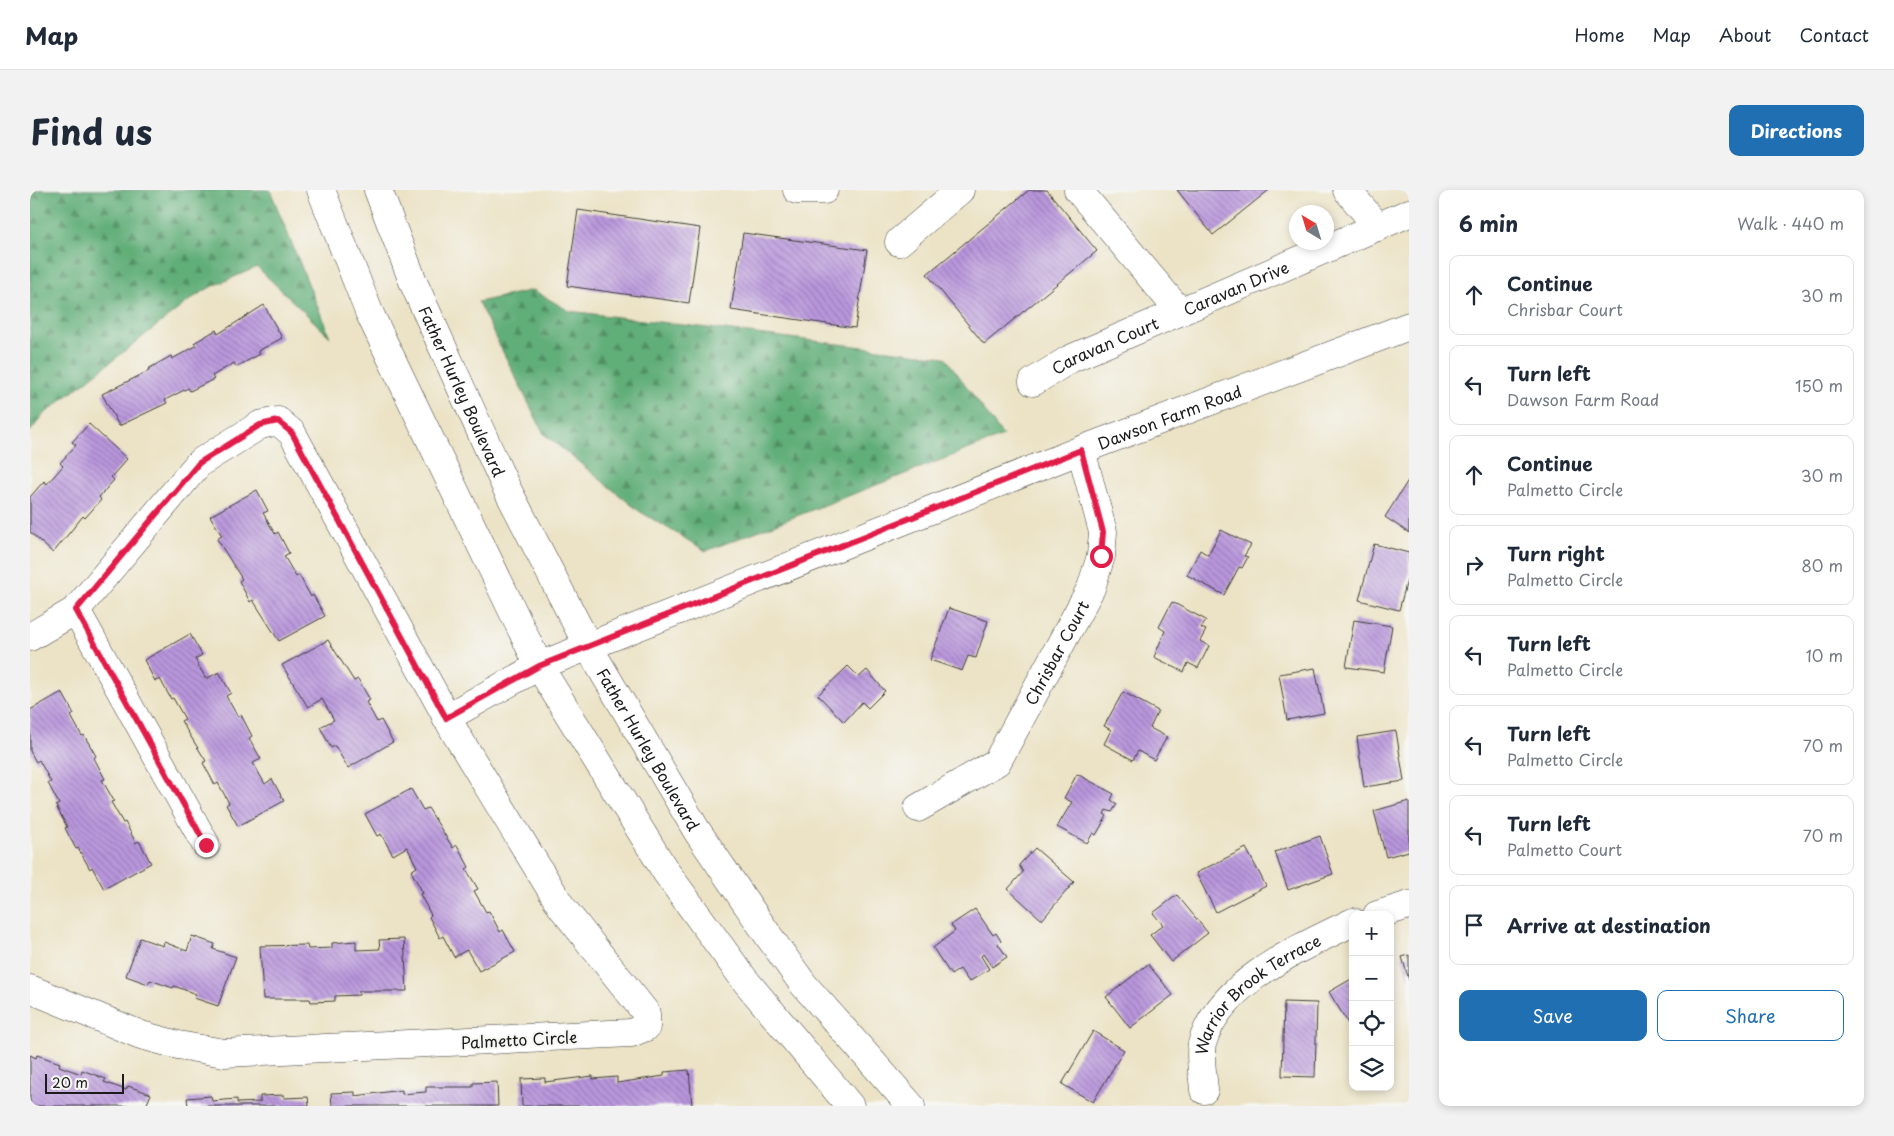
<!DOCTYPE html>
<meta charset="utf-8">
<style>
body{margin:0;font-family:"Playpen Sans",sans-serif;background:#f2f2f3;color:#1f2937}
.controls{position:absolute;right:15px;bottom:15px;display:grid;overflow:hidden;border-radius:10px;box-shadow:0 2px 8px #0003}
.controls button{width:45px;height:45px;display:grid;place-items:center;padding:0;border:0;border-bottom:1px solid #e0e1e3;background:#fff;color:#1f2937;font:25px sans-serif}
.compass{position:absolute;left:1259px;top:15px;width:45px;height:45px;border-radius:50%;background:#fff;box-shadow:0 2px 8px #0003;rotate:322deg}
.scale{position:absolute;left:15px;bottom:12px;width:79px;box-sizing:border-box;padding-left:5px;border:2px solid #1c1c1c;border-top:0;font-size:14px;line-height:18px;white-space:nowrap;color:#1c1c1c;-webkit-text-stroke:4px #f6f6f2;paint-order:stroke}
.stop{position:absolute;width:15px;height:15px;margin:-11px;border:4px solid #e11d48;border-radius:50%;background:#fff}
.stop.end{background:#e11d48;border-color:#fff;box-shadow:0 1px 5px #0008}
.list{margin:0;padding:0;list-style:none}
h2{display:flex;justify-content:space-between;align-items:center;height:65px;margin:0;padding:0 20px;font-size:21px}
h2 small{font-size:16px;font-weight:400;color:#747a83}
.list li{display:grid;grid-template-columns:32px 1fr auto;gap:15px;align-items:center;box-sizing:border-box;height:80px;margin:0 10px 10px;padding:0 10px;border:1px solid #e0e1e3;border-radius:10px}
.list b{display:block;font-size:19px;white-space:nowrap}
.list p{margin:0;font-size:16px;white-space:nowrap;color:#747a83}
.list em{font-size:16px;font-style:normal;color:#747a83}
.actions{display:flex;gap:10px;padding:15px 20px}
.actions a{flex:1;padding:11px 0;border:1px solid #1f6fb2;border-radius:10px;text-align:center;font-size:18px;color:#1f6fb2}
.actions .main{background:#1f6fb2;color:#fff}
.icon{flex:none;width:28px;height:28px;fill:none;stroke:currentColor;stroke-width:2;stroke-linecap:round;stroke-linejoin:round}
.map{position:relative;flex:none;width:1379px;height:916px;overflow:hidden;border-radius:10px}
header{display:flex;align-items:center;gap:30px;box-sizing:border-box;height:70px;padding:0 25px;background:#fff;border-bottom:1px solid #e0e1e3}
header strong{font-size:24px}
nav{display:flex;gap:28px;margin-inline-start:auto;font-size:18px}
.intro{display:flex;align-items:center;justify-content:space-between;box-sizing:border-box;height:120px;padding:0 30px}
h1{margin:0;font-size:35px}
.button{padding:12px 22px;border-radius:10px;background:#1f6fb2;color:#fff;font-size:18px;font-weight:700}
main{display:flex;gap:30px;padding:0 30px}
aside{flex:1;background:#fff;border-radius:10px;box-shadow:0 2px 8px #0003}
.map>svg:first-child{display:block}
.forest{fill:url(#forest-firs);stroke:#3e654a}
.building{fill:url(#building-back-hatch)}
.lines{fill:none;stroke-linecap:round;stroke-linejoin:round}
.minor-casing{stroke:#3b3a36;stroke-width:29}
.tertiary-casing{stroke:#3b3a36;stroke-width:29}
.secondary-casing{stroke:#3b3a36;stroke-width:29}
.minor{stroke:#fff;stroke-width:28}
.tertiary{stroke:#fff;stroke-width:28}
.secondary{stroke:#fff;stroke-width:28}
.route{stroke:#e11d48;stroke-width:6}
.labels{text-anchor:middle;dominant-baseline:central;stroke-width:4;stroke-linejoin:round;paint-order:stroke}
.street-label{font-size:16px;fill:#1c1c1c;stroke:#f6f6f2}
</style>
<header>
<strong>Map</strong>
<nav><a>Home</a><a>Map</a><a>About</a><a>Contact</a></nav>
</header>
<div class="intro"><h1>Find us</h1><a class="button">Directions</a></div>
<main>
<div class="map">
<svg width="1379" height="916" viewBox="0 0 1379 916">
<defs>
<pattern id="forest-firs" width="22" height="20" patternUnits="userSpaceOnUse" patternTransform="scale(1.25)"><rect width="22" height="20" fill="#61ae78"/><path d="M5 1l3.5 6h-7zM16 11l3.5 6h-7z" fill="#4f8d62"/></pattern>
<pattern id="building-back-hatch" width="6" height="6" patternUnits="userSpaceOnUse" patternTransform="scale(1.25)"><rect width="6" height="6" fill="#b996dd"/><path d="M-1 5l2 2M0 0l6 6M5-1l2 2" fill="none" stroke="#967ab2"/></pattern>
</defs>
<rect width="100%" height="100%" fill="#f6f6f2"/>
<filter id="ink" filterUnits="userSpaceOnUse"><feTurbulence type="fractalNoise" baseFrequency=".02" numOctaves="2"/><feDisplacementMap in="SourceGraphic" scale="10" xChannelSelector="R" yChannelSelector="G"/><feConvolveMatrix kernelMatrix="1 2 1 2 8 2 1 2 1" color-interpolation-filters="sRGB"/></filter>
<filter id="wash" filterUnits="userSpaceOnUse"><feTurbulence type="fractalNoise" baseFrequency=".0096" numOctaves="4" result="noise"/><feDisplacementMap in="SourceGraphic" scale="20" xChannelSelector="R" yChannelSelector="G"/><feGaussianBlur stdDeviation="1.12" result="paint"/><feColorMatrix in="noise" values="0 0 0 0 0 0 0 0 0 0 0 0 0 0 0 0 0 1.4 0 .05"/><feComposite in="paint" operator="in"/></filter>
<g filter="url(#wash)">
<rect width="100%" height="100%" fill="#ece3c6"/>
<path class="forest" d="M 0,0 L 240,0 L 300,147 L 227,77 L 179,98 L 161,109 L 13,225 L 0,242 Z
M 503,100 L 539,121 L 915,167 L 973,246 L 676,361 L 609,321 L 514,244 L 448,112 Z"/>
<g id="blocks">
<path class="building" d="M 999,0 L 1017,0 L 1067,61 L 954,154 L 897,84 Z
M 1147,0 L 1239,0 L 1183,45 Z
M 548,20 L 670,38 L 659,113 L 537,96 Z
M 713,43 L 837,60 L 825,138 L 701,120 Z
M 234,115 L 252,148 L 228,161 L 230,164 L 206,177 L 204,173 L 182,186 L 184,189 L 160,201 L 158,198 L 135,210 L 137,213 L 89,236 L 72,204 L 119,181 L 118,179 L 141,166 L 142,169 L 166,156 L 164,153 L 186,140 L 188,144 Z
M 59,234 L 97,269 L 81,287 L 84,290 L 69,307 L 71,310 L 55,328 L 53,326 L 23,363 L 0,342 L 0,307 L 14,291 L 17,294 L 33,276 L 30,273 L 46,255 L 42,252 Z
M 1379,289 L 1379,343 L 1355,327 Z
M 227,300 L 238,321 L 233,323 L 245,344 L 248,342 L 259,363 L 254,366 L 266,387 L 269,385 L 281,407 L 283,405 L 295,426 L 249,451 L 223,410 L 220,412 L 209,391 L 212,389 L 187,349 L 192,346 L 180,326 Z
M 1191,340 L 1221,355 L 1214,366 L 1218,367 L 1212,378 L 1209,377 L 1194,405 L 1157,385 L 1170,360 L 1178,365 Z
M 1344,354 L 1379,363 L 1379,383 L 1369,420 L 1329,410 Z
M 1142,412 L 1176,430 L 1171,438 L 1176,440 L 1170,451 L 1179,456 L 1168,478 L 1158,473 L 1154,482 L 1124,467 L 1135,441 L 1129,437 Z
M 919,418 L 958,431 L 946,468 L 938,466 L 932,481 L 900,470 Z
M 1324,430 L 1362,436 L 1354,482 L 1316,477 Z
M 160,444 L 172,465 L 165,469 L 176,489 L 189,482 L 201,503 L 196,506 L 208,527 L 211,525 L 222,546 L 219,548 L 231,569 L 223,573 L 235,594 L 242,589 L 254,611 L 208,636 L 196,615 L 199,613 L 188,593 L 185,595 L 173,573 L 176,571 L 151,531 L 155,529 L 143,508 L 141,509 L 130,489 L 125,491 L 114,470 Z
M 298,450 L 324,491 L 328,489 L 340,510 L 336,512 L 347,532 L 351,530 L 363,552 L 318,578 L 305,556 L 301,558 L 290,537 L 304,530 L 292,509 L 278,517 L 252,475 Z
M 818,476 L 829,487 L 837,480 L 855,501 L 838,518 L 832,512 L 814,532 L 788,505 Z
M 1285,478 L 1294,523 L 1257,530 L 1249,484 Z
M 32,502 L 44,524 L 41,526 L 52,546 L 54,545 L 66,566 L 64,568 L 75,589 L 72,590 L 84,611 L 81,612 L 93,633 L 95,632 L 106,653 L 109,651 L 121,673 L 74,699 L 62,677 L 60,679 L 48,658 L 46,659 L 35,638 L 37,637 L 26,616 L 29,614 L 18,593 L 21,592 L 9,570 L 6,572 L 0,561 L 0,520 Z
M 1093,502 L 1128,521 L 1120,538 L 1137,547 L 1124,570 L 1108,561 L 1103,570 L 1074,554 L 1081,540 L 1074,536 Z
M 1366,541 L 1374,591 L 1334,597 L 1327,547 Z
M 1047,584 L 1084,604 L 1081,610 L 1087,614 L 1082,622 L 1076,620 L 1074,624 L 1077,626 L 1066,645 L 1063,643 L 1057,653 L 1027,637 L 1042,612 L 1034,608 Z
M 381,599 L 393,620 L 398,618 L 423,658 L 427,655 L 439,677 L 436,679 L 448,699 L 444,701 L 456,722 L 459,721 L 470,742 L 473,740 L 485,762 L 449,781 L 437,760 L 424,767 L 413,746 L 410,748 L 399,727 L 401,725 L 390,704 L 393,703 L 381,681 L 387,677 L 377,657 L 363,665 L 351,644 L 347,646 L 335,624 Z
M 1379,611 L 1379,661 L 1356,667 L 1344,621 Z
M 1290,646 L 1303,684 L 1258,700 L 1245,662 Z
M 1005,658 L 1044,692 L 1012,730 L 978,699 L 993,682 L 989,675 Z
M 1216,658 L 1236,696 L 1186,722 L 1166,683 Z
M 1147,705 L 1178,743 L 1141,772 L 1120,745 L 1133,735 L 1123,723 Z
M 945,719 L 963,745 L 966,743 L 971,751 L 968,754 L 977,767 L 962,777 L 953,764 L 951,766 L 959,779 L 939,792 L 930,779 L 921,785 L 903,758 L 925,741 L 921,735 Z
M 162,746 L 185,754 L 183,759 L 206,767 L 188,816 L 164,808 L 166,804 L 144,796 L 143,798 L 120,790 L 118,794 L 96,786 L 110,748 L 133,756 L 134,752 L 157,761 Z
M 374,749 L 377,801 L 329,801 L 329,805 L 305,806 L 305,811 L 281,812 L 280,809 L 233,809 L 230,756 L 277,755 L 278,759 L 302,758 L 302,753 L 326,751 L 326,760 L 350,759 L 349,750 Z
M 1379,765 L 1379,790 L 1372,767 Z
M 1118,774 L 1143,805 L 1100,838 L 1076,807 Z
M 1323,788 L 1323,830 L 1318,833 L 1299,802 Z
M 1254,812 L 1287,813 L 1285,887 L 1252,886 Z
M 1063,841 L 1094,860 L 1063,912 L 1032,894 Z
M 0,865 L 6,868 L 7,865 L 30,873 L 29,876 L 51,884 L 52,880 L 76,889 L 74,892 L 96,900 L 98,896 L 121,904 L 116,916 L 0,916 Z
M 659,880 L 662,916 L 492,916 L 491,889 L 515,888 L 515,892 L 563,886 L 563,889 L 587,887 L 587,893 L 634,886 L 634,882 Z
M 467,892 L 468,916 L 302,916 L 301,903 L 325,902 L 325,906 L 372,900 L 372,904 L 396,902 L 396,897 L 443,897 L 443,893 Z
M 254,905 L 254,908 L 278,907 L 279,916 L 158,916 L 157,908 L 181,906 L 182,911 L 207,909 L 207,913 L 230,912 L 230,906 Z"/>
</g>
</g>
<g filter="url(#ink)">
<use href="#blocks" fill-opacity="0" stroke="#3b3a36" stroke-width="1"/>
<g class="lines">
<g class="minor-casing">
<g id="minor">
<path d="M 767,0 L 794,0"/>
<path d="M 1048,0 L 1150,122"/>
<path d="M 1317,0 L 1348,37"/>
<path d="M 869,52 L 930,0"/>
<path id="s1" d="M 1003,192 L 1040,169 L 1379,23"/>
<path d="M 46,420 L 176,655"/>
<path d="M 0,447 L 46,420 L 169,273 L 230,235 L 248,231 L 262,243 L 426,544 L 531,716 L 616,823 L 616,837 L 601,843 L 194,863 L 148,855 L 111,845 L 0,799"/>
<path d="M 416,528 L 509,476"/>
<path id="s2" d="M 888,618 L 967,572 L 1061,398 L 1071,366 L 1073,342 L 1051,260"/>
<path d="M 1347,725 L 1379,715"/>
<path id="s3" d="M 1174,900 C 1173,886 1169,867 1172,854 C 1189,792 1270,758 1323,732"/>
</g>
</g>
<g class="tertiary-casing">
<g id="tertiary">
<path id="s4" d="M 509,476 L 1051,260 L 1379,136"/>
</g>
</g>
<g class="secondary-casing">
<g id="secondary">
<path d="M 291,0 L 339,122 L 509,476 L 636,682 L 714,789 L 820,916"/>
<path id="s5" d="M 348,0 L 384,94 L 475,295 L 558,456 L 667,641 L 740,748 L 774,795 L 881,916"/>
</g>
</g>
<use href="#minor" class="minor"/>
<use href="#tertiary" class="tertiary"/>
<use href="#secondary" class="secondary"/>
</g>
</g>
<g class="lines" filter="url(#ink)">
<path class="route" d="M 176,655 L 46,420 L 169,273 L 230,235 L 248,231 L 262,243 L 416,528 L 509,476 L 1051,260 L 1073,342 L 1071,366"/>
</g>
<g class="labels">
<g class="street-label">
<text stroke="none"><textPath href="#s1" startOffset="224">Caravan Drive</textPath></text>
<text stroke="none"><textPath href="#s1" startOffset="81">Caravan Court</textPath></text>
<text stroke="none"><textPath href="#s5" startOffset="218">Father Hurley Boulevard</textPath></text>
<text stroke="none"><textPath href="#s4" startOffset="678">Dawson Farm Road</textPath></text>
<text stroke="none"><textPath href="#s2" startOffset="216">Chrisbar Court</textPath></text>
<text stroke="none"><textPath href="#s5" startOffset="622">Father Hurley Boulevard</textPath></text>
<text stroke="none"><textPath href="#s3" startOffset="122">Warrior Brook Terrace</textPath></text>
<text transform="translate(489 849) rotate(-3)">Palmetto Circle</text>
</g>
</g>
</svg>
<div class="controls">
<button>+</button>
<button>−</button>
<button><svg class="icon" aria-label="locate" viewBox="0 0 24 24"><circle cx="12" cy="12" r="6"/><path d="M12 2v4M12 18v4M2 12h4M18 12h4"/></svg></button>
<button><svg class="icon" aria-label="layers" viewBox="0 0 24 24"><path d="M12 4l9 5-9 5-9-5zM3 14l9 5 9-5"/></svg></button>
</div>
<svg class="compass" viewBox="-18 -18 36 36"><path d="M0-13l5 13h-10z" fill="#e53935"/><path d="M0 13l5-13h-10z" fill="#747a83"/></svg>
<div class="scale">20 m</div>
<div class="stop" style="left:1071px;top:366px"></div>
<div class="stop end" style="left:176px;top:655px"></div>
</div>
<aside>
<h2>6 min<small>Walk · 440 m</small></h2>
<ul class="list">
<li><svg class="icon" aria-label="ahead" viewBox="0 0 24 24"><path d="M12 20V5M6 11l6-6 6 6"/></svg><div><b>Continue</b><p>Chrisbar Court</p></div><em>30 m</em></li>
<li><svg class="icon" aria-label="left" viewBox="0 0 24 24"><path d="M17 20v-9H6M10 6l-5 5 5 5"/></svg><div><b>Turn left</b><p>Dawson Farm Road</p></div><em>150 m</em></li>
<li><svg class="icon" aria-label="ahead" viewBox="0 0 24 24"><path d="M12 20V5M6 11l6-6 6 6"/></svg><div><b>Continue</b><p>Palmetto Circle</p></div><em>30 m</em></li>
<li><svg class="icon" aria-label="right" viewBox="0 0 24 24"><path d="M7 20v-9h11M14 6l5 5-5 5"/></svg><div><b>Turn right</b><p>Palmetto Circle</p></div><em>80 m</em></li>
<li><svg class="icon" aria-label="left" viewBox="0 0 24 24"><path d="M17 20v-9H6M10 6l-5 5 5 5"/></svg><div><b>Turn left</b><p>Palmetto Circle</p></div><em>10 m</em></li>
<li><svg class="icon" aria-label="left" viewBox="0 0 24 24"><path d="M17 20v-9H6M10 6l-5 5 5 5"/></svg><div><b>Turn left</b><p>Palmetto Circle</p></div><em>70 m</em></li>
<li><svg class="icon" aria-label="left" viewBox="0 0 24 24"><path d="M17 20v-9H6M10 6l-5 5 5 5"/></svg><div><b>Turn left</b><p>Palmetto Court</p></div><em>70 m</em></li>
<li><svg class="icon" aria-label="arrive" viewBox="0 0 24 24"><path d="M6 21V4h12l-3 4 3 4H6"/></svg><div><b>Arrive at destination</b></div></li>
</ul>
<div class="actions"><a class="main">Save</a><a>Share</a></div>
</aside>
</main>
